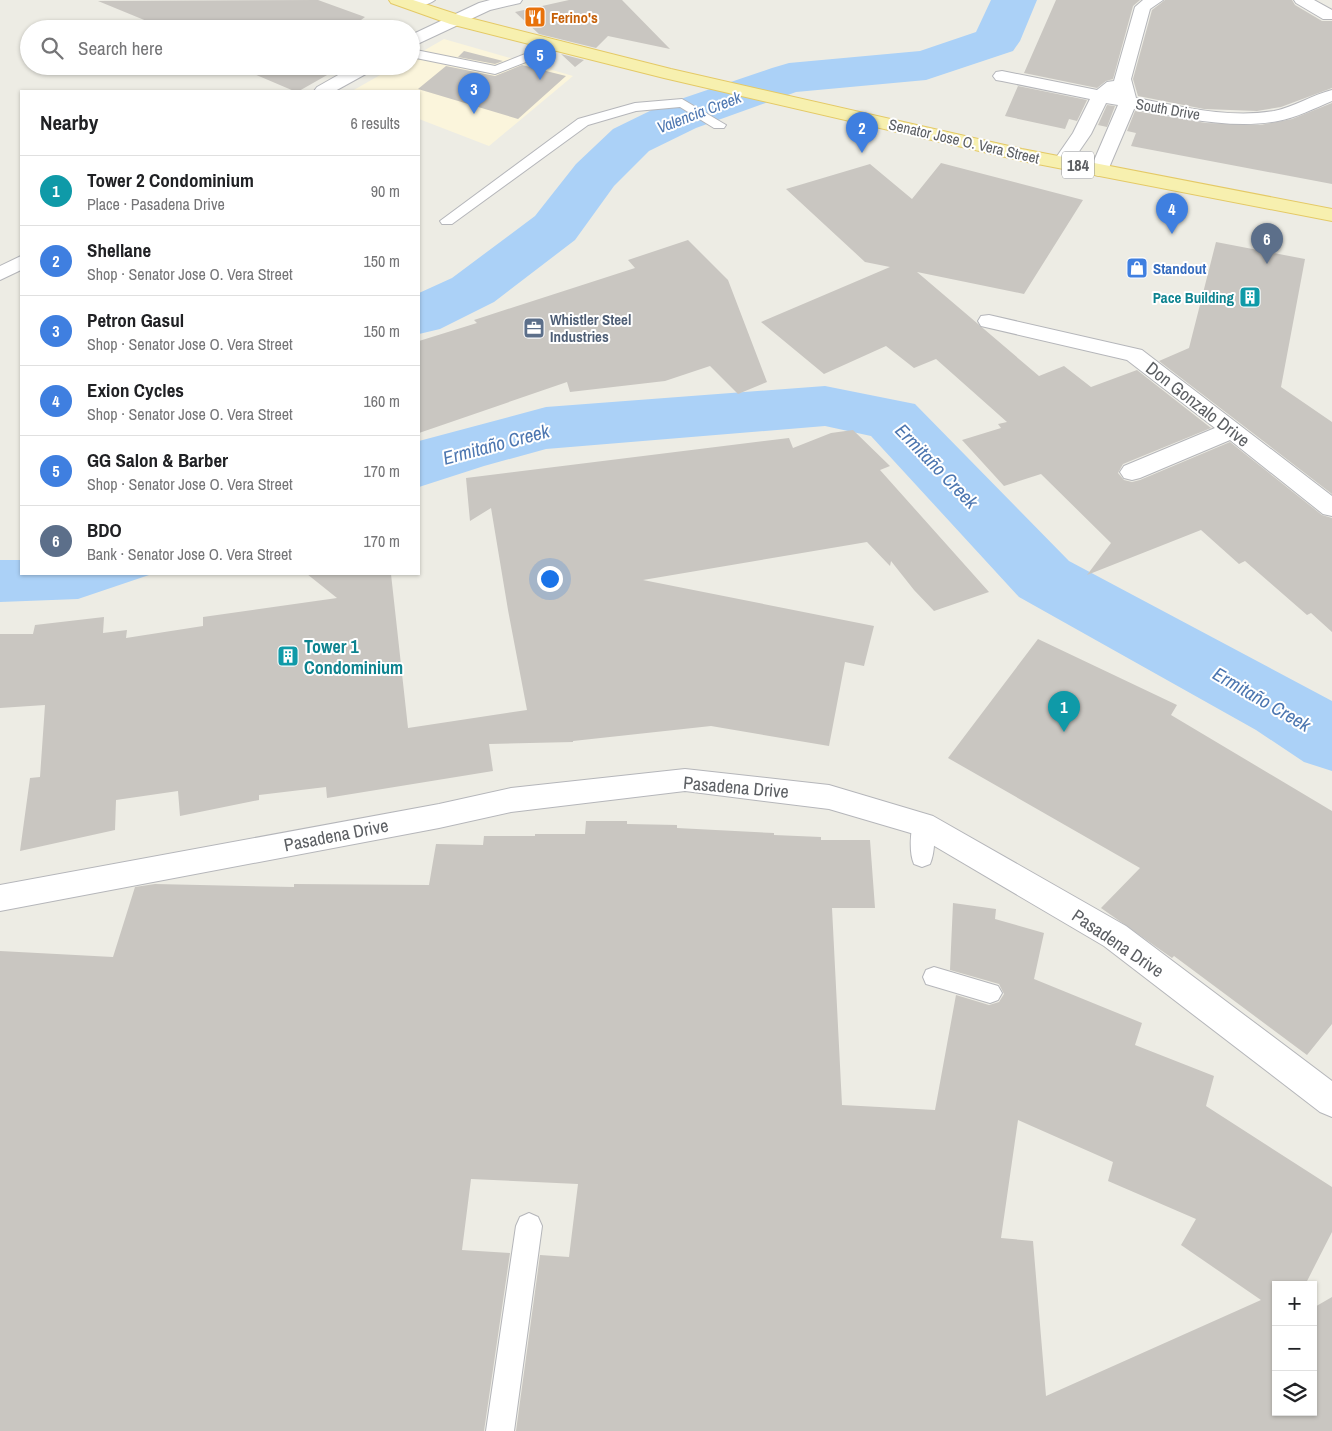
<!DOCTYPE html>
<meta charset="utf-8">
<style>
body{margin:0;font-family:"Archivo Narrow",sans-serif;background:#f2f2f2;color:#202124}
.controls{position:absolute;right:15px;bottom:15px;display:grid;overflow:hidden;border-radius:0px;box-shadow:0 1px 4px #0004}
.controls button{width:45px;height:45px;display:grid;place-items:center;padding:0;border:0;border-bottom:1px solid #e0e0e0;background:#fff;color:#202124;font:25px sans-serif}
.you{position:absolute;left:549px;top:578px;width:18px;height:18px;margin:-12px;border:4px solid #fff;border-radius:50%;background:#1a73e8;box-shadow:0 0 0 8px #1a73e833}
.badge{display:grid;place-items:center;width:32px;height:32px;border-radius:50%;background:#d9553f;color:#fff;font-size:16px;font-weight:700}
.pin{position:absolute;translate:-50% -41px;filter:drop-shadow(0 1px 2px #0008)}
.pin::after{content:'';position:absolute;top:26px;width:18px;height:15px;background:inherit;clip-path:polygon(0 0,100% 0,50% 100%)}
.list{margin:0;padding:0;list-style:none}
h2{display:flex;justify-content:space-between;align-items:center;height:65px;margin:0;padding:0 20px;font-size:21px}
h2 small{font-size:16px;font-weight:400;color:#757577}
.list li{display:grid;grid-template-columns:32px 1fr auto;gap:15px;align-items:center;box-sizing:border-box;height:70px;padding:0 20px;border-top:1px solid #e0e0e0}
.list b{display:block;font-size:19px;white-space:nowrap}
.list p{margin:0;font-size:16px;white-space:nowrap;color:#757577}
.list em{font-size:16px;font-style:normal;color:#757577}
.icon{flex:none;width:28px;height:28px;fill:none;stroke:currentColor;stroke-width:2;stroke-linecap:round;stroke-linejoin:round}
.map{position:relative;flex:none;width:1332px;height:1431px;overflow:hidden}
.search{position:absolute;background:#fff;box-shadow:0 1px 4px #0004;left:20px;top:20px;width:400px;height:55px;display:flex;align-items:center;gap:12px;box-sizing:border-box;padding:0 18px;border-radius:28px;color:#757577;font-size:19px}
.panel{position:absolute;background:#fff;box-shadow:0 1px 4px #0004;left:20px;top:90px;width:400px;height:485px;border-radius:0px}
.map>svg:first-child{display:block}
.commercial{fill:#fbf5dc}
.water{fill:#abd1f7}
.lines{fill:none;stroke-linecap:round;stroke-linejoin:round}
.river{fill:#abd1f7;fill-rule:evenodd}
.building{fill:#c9c6c1;fill-rule:evenodd}
.service-casing{stroke:#b5b6ba;stroke-width:2}
.minor-casing{stroke:#b5b6ba;stroke-width:2}
.primary-casing{stroke:#e4c966;stroke-width:2}
.service{fill:#fff;fill-rule:evenodd}
.minor{fill:#fff;fill-rule:evenodd}
.primary{fill:#f7f0af;fill-rule:evenodd}
.labels{text-anchor:middle;dominant-baseline:central;stroke-width:4;stroke-linejoin:round;paint-order:stroke}
.far-food-label{font-size:15px;font-weight:bold;fill:#c56008;stroke:#fff;text-anchor:start}
.far-street-label{font-size:15px;fill:#5c5f63;stroke:#fff}
.far-shop-label{font-size:15px;font-weight:bold;fill:#366cbe;stroke:#fff;text-anchor:start}
.far-culture-label{font-size:15px;font-weight:bold;fill:#0d838f;stroke:#fff;text-anchor:end}
.far-service-label{font-size:15px;font-weight:bold;fill:#4e5e75;stroke:#fff;text-anchor:start}
.far-water-label{font-size:16px;font-style:italic;fill:#4c76b0;stroke:#fff}
.shield{fill:#fff;stroke:#8d8f92;stroke-width:1}
.shield-label{font-size:16px;font-weight:bold;fill:#5c5f63}
.street-label{font-size:18px;fill:#5c5f63;stroke:#fff}
.culture-label{font-size:18px;font-weight:bold;fill:#0d838f;stroke:#fff;text-anchor:start}
.water-label{font-size:19px;font-style:italic;fill:#4c76b0;stroke:#fff}
</style>
<div class="map">
<svg width="1332" height="1431" viewBox="0 0 1332 1431">
<rect width="100%" height="100%" fill="#edece4"/>
<path class="commercial" d="M 444,39 L 573,76 L 489,146 L 419,119 L 419,91 L 352,91 L 396,66 L 411,66 L 411,58 Z"/>
<path class="water" d="M 462,450 L 419,471 L 419,460 Z
M 0,560 L 21,560 L 21,574 L 152,574 L 78,599 L 0,602 Z"/>
<g class="lines">
<path class="river" d="M 991,0 L 1037,0 L 1020,41 L 1013,51 L 926,80 L 796,92 L 696,128 L 649,151 L 614,186 L 575,240 L 494,302 L 440,329 L 419,334 L 419,293 L 452,278 L 535,216 L 576,164 L 613,129 L 660,106 L 772,68 L 789,63 L 920,51 L 976,32 Z
M 825,386 L 915,404 L 1069,561 L 1332,701 L 1332,771 L 1304,762 L 1256,730 L 1019,597 L 871,436 L 825,426 L 546,449 L 484,466 L 419,487 L 419,441 L 546,407 Z"/>
</g>
<path class="building" d="M 318,0 L 365,17 L 361,20 L 385,29 L 147,29 L 145,28 L 154,24 L 98,1 Z
M 569,0 L 622,0 L 670,49 L 608,36 L 596,48 L 539,34 L 515,12 Z
M 1056,0 L 1140,0 L 1133,6 L 1113,79 L 1106,81 L 1097,88 L 1024,73 Z
M 1165,0 L 1292,0 L 1295,5 L 1322,21 L 1332,21 L 1332,88 L 1281,107 L 1257,111 L 1204,109 L 1138,96 L 1133,79 L 1152,10 Z
M 464,51 L 503,61 L 495,64 L 458,57 Z
M 561,54 L 584,60 L 575,67 Z
M 522,65 L 566,76 L 518,119 L 418,89 L 446,66 L 495,76 Z
M 235,66 L 343,66 L 299,91 L 294,91 Z
M 1018,86 L 1087,100 L 1077,121 L 1069,119 L 1065,129 L 1005,116 Z
M 1332,103 L 1332,184 L 1131,146 L 1136,133 L 1127,131 L 1135,111 L 1206,123 L 1260,125 L 1292,119 Z
M 1107,105 L 1115,106 L 1107,127 L 1098,125 Z
M 941,163 L 1083,200 L 1024,294 L 917,272 L 1039,376 L 1064,366 L 1091,387 L 1137,370 L 1211,428 L 1123,464 L 1118,473 L 1124,480 L 1132,482 L 1140,480 L 1230,442 L 1322,515 L 1332,518 L 1332,632 L 1311,613 L 1307,615 L 1245,561 L 1239,564 L 1201,530 L 1087,575 L 1111,543 L 1041,474 L 1004,486 L 962,440 L 1001,428 L 998,424 L 1007,422 L 936,359 L 914,368 L 886,346 L 824,374 L 761,322 L 890,267 L 865,262 L 786,189 L 870,164 L 912,199 Z
M 688,240 L 728,280 L 767,382 L 738,394 L 710,366 L 665,381 L 570,392 L 567,382 L 419,433 L 419,341 L 477,323 L 474,320 L 635,268 L 628,260 Z
M 1216,242 L 1305,259 L 1281,387 L 1332,422 L 1332,494 L 1159,361 L 1189,348 Z
M 853,430 L 890,466 L 880,470 L 989,592 L 934,611 L 914,590 L 891,561 L 890,566 L 867,542 L 643,580 L 874,626 L 864,666 L 845,662 L 829,746 L 711,726 L 573,741 L 573,742 L 489,744 L 493,771 L 327,798 L 326,787 L 259,795 L 259,800 L 180,816 L 178,791 L 116,800 L 115,830 L 20,851 L 30,778 L 40,777 L 45,705 L 0,708 L 0,634 L 33,634 L 35,625 L 104,617 L 103,633 L 127,630 L 126,638 L 203,626 L 203,617 L 337,598 L 307,574 L 391,574 L 408,728 L 527,710 L 508,610 L 491,508 L 470,521 L 466,478 L 789,438 L 793,448 L 831,433 Z
M 1038,639 L 1177,705 L 1171,715 L 1332,811 L 1332,1024 L 1307,1055 L 1174,956 L 1172,958 L 1101,908 L 1140,868 L 948,758 Z
M 586,821 L 627,821 L 627,824 L 677,825 L 677,828 L 774,833 L 774,835 L 821,837 L 821,840 L 870,840 L 875,908 L 832,908 L 842,1105 L 935,1110 L 956,995 L 989,1005 L 999,1002 L 1004,994 L 999,984 L 950,970 L 953,903 L 996,909 L 995,919 L 1044,933 L 1034,979 L 1142,1023 L 1135,1045 L 1214,1076 L 1206,1106 L 1332,1187 L 1332,1232 L 1305,1285 L 1276,1285 L 1276,1412 L 1313,1412 L 1313,1308 L 1332,1297 L 1332,1431 L 516,1431 L 540,1255 L 569,1257 L 578,1184 L 471,1179 L 462,1250 L 510,1253 L 484,1431 L 0,1431 L 0,951 L 113,957 L 135,887 L 155,884 L 294,887 L 294,884 L 429,885 L 436,844 L 483,845 L 484,836 L 535,836 L 535,834 L 585,834 ZM 1018,1120 L 1113,1162 L 1108,1181 L 1196,1219 L 1181,1245 L 1261,1300 L 1046,1396 L 1033,1241 L 1001,1238 Z"/>
<g class="lines">
<g class="service-casing">
<path id="service" d="M 413,0 L 435,0 C 429,5 414,8 407,7 L 405,4 L 407,1 Z
M 558,41 L 562,42 L 564,45 L 562,48 L 495,74 L 411,57 L 411,49 L 495,66 Z
M 682,99 L 726,125 L 724,128 L 714,128 L 680,107 L 636,111 L 588,125 L 452,224 L 442,224 L 440,221 L 578,119 L 635,103 Z
M 923,816 L 931,819 C 936,830 935,853 930,864 L 922,867 L 914,864 C 909,853 910,830 915,819 Z
M 934,967 L 998,986 L 1002,993 L 998,1000 L 990,1003 L 926,984 L 923,977 L 926,970 Z
M 529,1213 L 538,1217 L 542,1226 L 514,1431 L 486,1431 L 516,1226 L 520,1217 Z"/>
</g>
<g class="minor-casing">
<path id="minor" d="M 490,0 L 522,0 L 520,3 L 490,10 L 411,47 L 411,35 L 479,3 Z
M 1143,0 L 1163,0 L 1150,9 L 1131,79 L 1136,98 C 1180,106 1228,119 1274,111 C 1294,107 1312,95 1332,90 L 1332,101 C 1315,108 1296,118 1278,121 C 1231,130 1181,117 1134,109 L 1108,170 L 1106,174 L 1099,176 L 1092,174 L 1090,170 L 1118,105 L 1106,103 L 1091,134 L 1069,166 L 1062,168 L 1055,166 L 1053,162 L 1073,133 L 1090,99 L 1002,81 L 996,80 L 993,76 L 996,72 L 1002,71 L 1097,90 L 1107,82 L 1114,81 L 1135,7 Z
M 1294,0 L 1314,0 L 1332,10 L 1332,19 L 1323,19 L 1296,3 Z
M 354,66 L 375,66 L 373,70 L 335,91 L 314,91 L 317,87 Z
M 21,256 L 21,270 L 0,280 L 0,266 Z
M 989,315 L 1142,350 L 1332,496 L 1332,516 L 1323,514 L 1230,440 L 1140,478 L 1132,480 L 1124,478 L 1120,472 L 1124,466 L 1215,428 L 1127,360 L 981,326 L 978,321 L 981,316 Z
M 685,769 L 829,785 L 933,816 L 1126,926 L 1332,1081 L 1332,1117 L 1320,1112 L 1104,946 L 914,834 L 829,809 L 685,791 L 511,812 L 439,828 L 0,911 L 0,885 L 439,804 L 511,788 Z"/>
</g>
<g class="primary-casing">
<path id="primary" d="M 389,0 L 413,0 L 462,16 L 671,69 L 1022,149 L 1332,209 L 1332,221 L 1022,161 L 664,78 L 450,24 L 391,3 Z"/>
</g>
<use href="#service" class="service"/>
<use href="#minor" class="minor"/>
<use href="#primary" class="primary"/>
</g>
<defs>
<g id="restaurant-square" transform="scale(1.125)"><rect x="-9" y="-9" width="18" height="18" rx="4" fill="#e8710a" stroke="#fff"/><path d="M-5-6h1v4h1v-4h1v4h1v-4h1v5L-1.5 .5V6h-2V.5L-5-1ZM5-6V6H3V1.5H1.5Q1.5-4 5-6Z" fill="#fff"/></g>
<g id="shop-square" transform="scale(1.125)"><rect x="-9" y="-9" width="18" height="18" rx="4" fill="#3f7fe0" stroke="#fff"/><path d="M-5-2.5h2.3a2.7 3.5 0 0 1 5.4 0H5L5.5 6h-11ZM-1.5-2.5h3a1.5 2.3 0 0 0-3 0Z" fill="#fff"/></g>
<g id="building-square" transform="scale(1.125)"><rect x="-9" y="-9" width="18" height="18" rx="4" fill="#0f9aa8" stroke="#fff"/><path d="M-4-6H4V6H1V3H-1V6H-4ZM-2.5-4.3h1.7v1.8h-1.7ZM.8-4.3h1.7v1.8H.8ZM-2.5-1h1.7V.8h-1.7ZM.8-1h1.7V.8H.8Z" fill="#fff"/></g>
<g id="office-square" transform="scale(1.125)"><rect x="-9" y="-9" width="18" height="18" rx="4" fill="#5c6f8a" stroke="#fff"/><path d="M-6-3h4V-5.5h4V-3h4V5H-6ZM-1-4.5V-3h2v-1.5ZM-6 0V1H6V0Z" fill="#fff"/></g>
</defs>
<g fill-rule="evenodd">
<use href="#restaurant-square" x="535" y="17"/>
<use href="#shop-square" x="1137" y="268"/>
<use href="#building-square" x="1250" y="297"/>
<use href="#office-square" x="534" y="328"/>
<use href="#building-square" x="288" y="656"/>
</g>
<g class="labels">
<g class="far-food-label">
<text x="551" y="17">Ferino's</text>
</g>
<g class="far-street-label">
<text transform="translate(1168 109) rotate(10)">South Drive</text>
<text transform="translate(964 141) rotate(13)">Senator Jose O. Vera Street</text>
</g>
<g class="far-shop-label">
<text x="1153" y="268">Standout</text>
</g>
<g class="far-culture-label">
<text x="1234" y="297">Pace Building</text>
</g>
<g class="far-service-label">
<text x="550" y="319">Whistler Steel<tspan x="550" dy="17">Industries</tspan></text>
</g>
<g class="far-water-label">
<text transform="translate(699 112) rotate(-21)">Valencia Creek</text>
</g>
<rect class="shield" x="1062" y="151.5" width="32" height="27" rx="4"/>
<g class="shield-label">
<text x="1078" y="165">184</text>
</g>
<g class="street-label">
<text transform="translate(1198 404) rotate(38)">Don Gonzalo Drive</text>
<text transform="translate(736 787) rotate(5)">Pasadena Drive</text>
<text transform="translate(336 835) rotate(-11)">Pasadena Drive</text>
<text transform="translate(1118 943) rotate(34)">Pasadena Drive</text>
</g>
<g class="culture-label">
<text x="304" y="646">Tower 1<tspan x="304" dy="21">Condominium</tspan></text>
</g>
<g class="water-label">
<text transform="translate(496 444) rotate(-15)">Ermitaño Creek</text>
<text transform="translate(937 466) rotate(46)">Ermitaño Creek</text>
<text transform="translate(1262 699) rotate(30)">Ermitaño Creek</text>
</g>
</g>
</svg>
<div class="controls">
<button>+</button>
<button>−</button>
<button><svg class="icon" aria-label="layers" viewBox="0 0 24 24"><path d="M12 4l9 5-9 5-9-5zM3 14l9 5 9-5"/></svg></button>
</div>
<div class="you"></div>
<div class="pin badge" style="left:1064px;top:732px;background:#0f9aa8">1</div>
<div class="pin badge" style="left:862px;top:153px;background:#3f7fe0">2</div>
<div class="pin badge" style="left:474px;top:114px;background:#3f7fe0">3</div>
<div class="pin badge" style="left:1172px;top:234px;background:#3f7fe0">4</div>
<div class="pin badge" style="left:540px;top:80px;background:#3f7fe0">5</div>
<div class="pin badge" style="left:1267px;top:264px;background:#5c6f8a">6</div>
<div class="search"><svg class="icon" aria-label="search" viewBox="0 0 24 24"><circle cx="10" cy="10" r="6"/><path d="M15 15l6 6"/></svg>Search here</div>
<section class="panel">
<h2>Nearby<small>6 results</small></h2>
<ul class="list">
<li><span class="badge" style="background:#0f9aa8">1</span><div><b>Tower 2 Condominium</b><p>Place · Pasadena Drive</p></div><em>90 m</em></li>
<li><span class="badge" style="background:#3f7fe0">2</span><div><b>Shellane</b><p>Shop · Senator Jose O. Vera Street</p></div><em>150 m</em></li>
<li><span class="badge" style="background:#3f7fe0">3</span><div><b>Petron Gasul</b><p>Shop · Senator Jose O. Vera Street</p></div><em>150 m</em></li>
<li><span class="badge" style="background:#3f7fe0">4</span><div><b>Exion Cycles</b><p>Shop · Senator Jose O. Vera Street</p></div><em>160 m</em></li>
<li><span class="badge" style="background:#3f7fe0">5</span><div><b>GG Salon &amp; Barber</b><p>Shop · Senator Jose O. Vera Street</p></div><em>170 m</em></li>
<li><span class="badge" style="background:#5c6f8a">6</span><div><b>BDO</b><p>Bank · Senator Jose O. Vera Street</p></div><em>170 m</em></li>
</ul>
</section>
</div>
